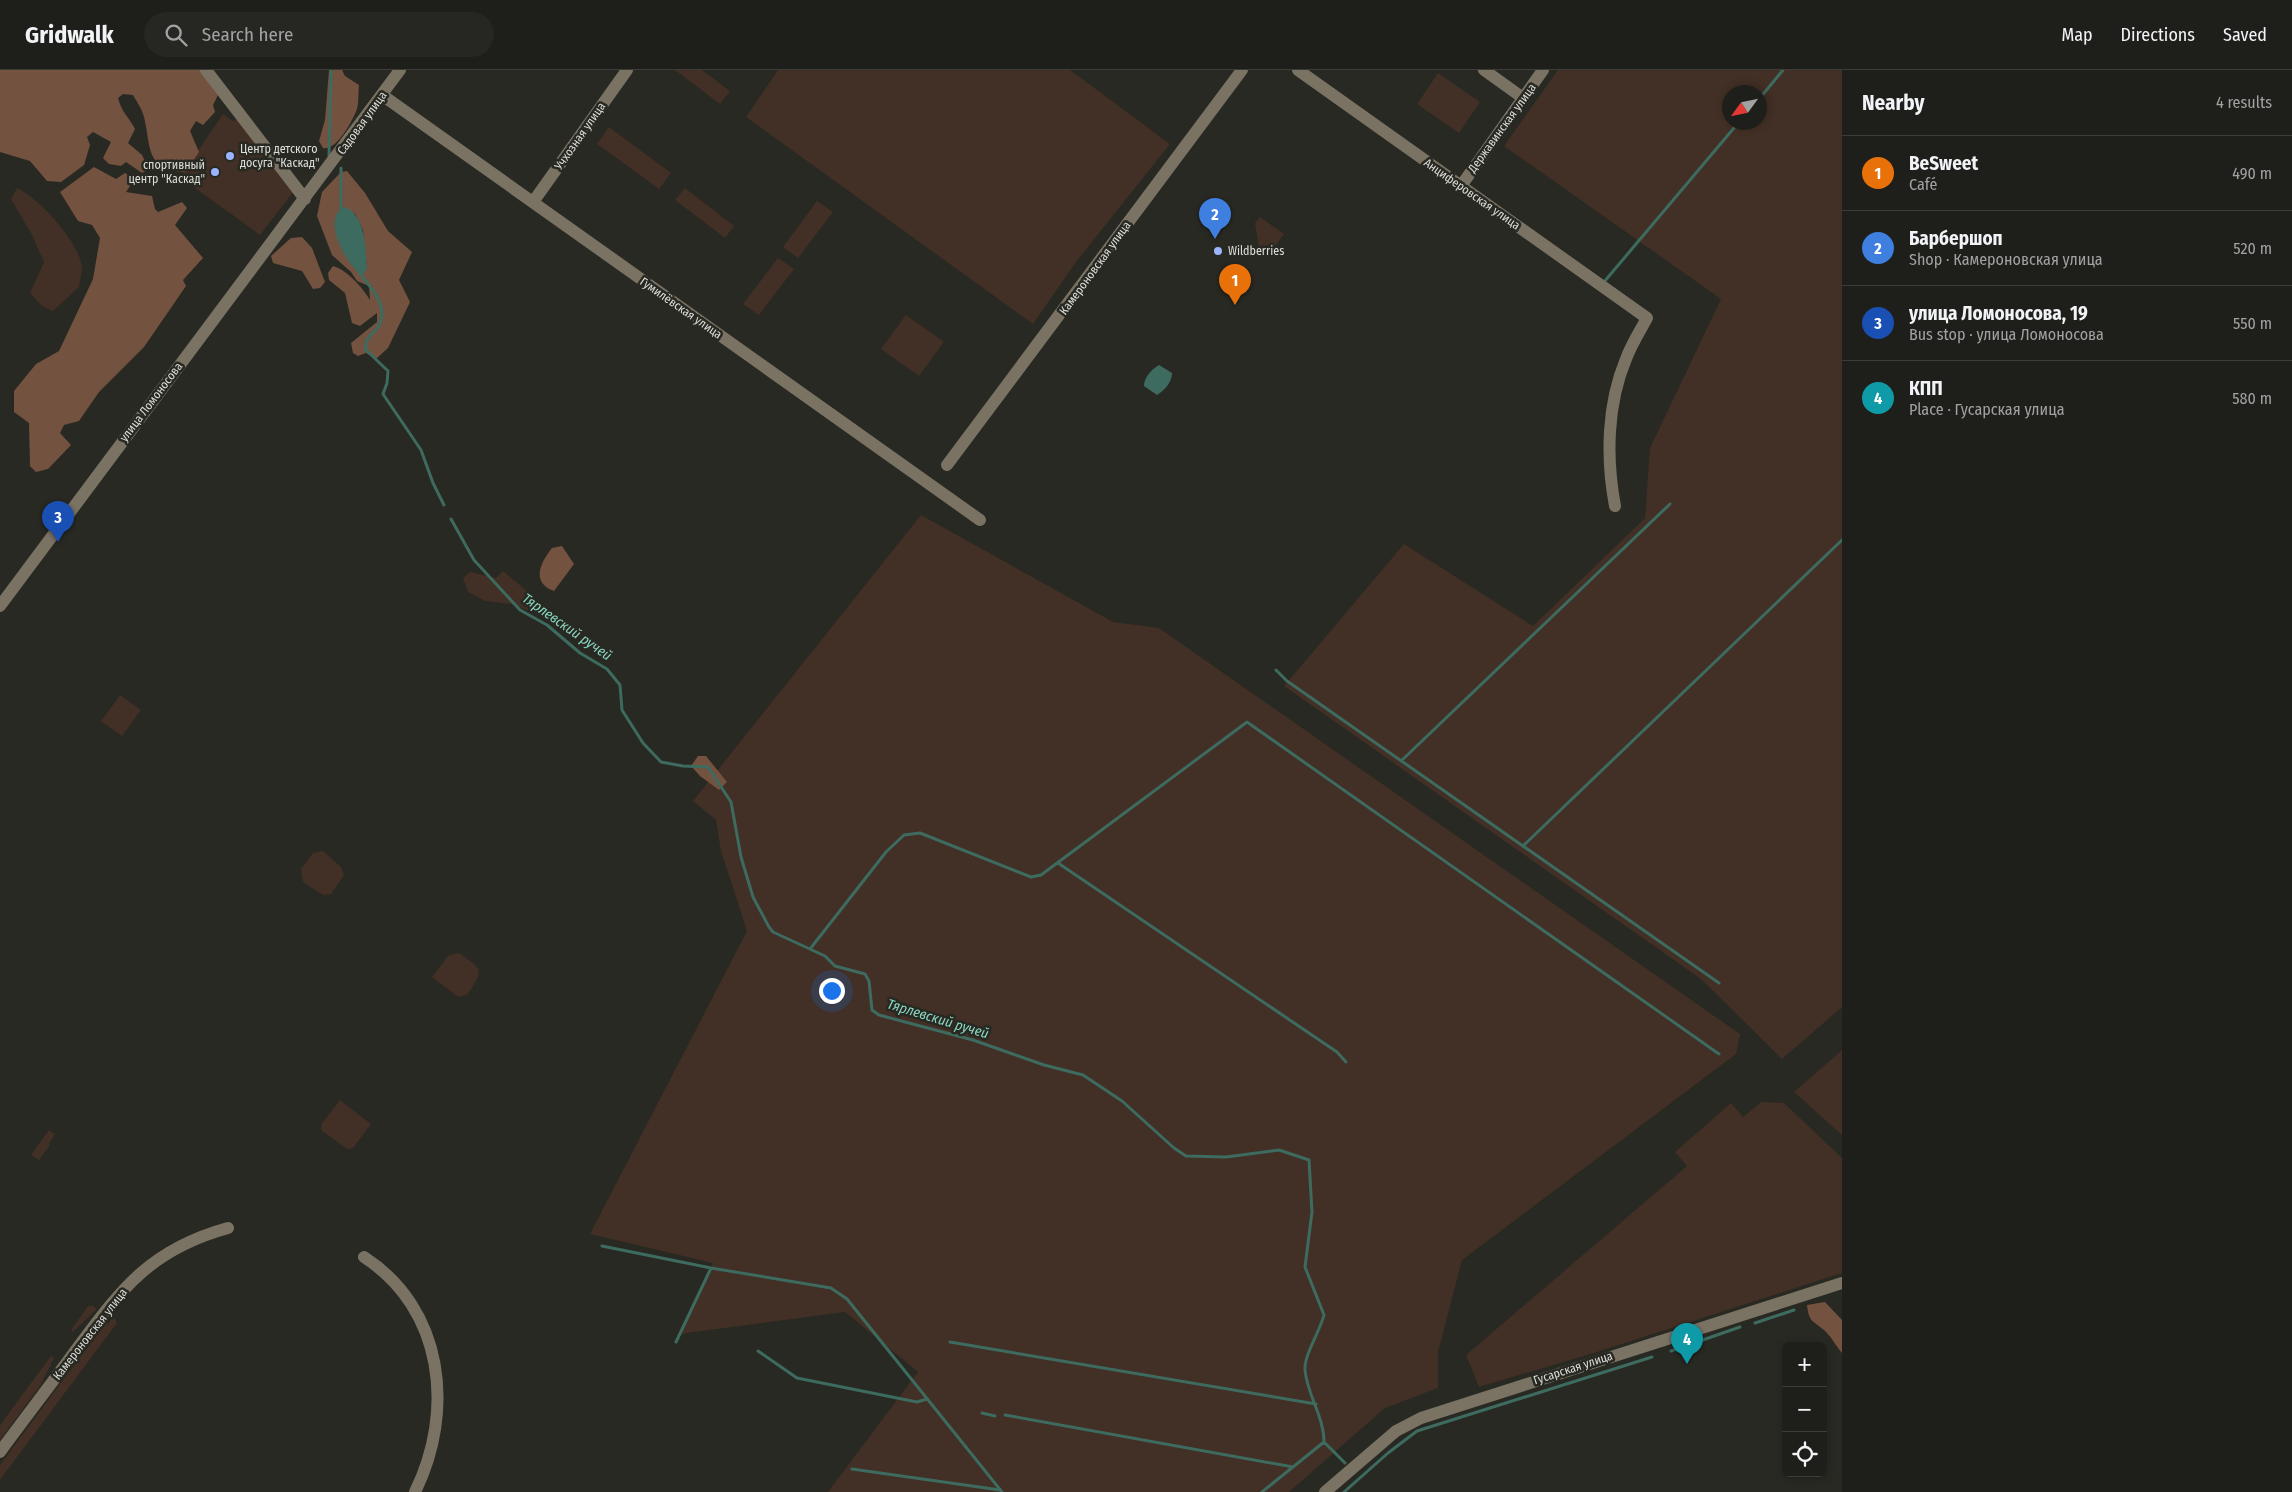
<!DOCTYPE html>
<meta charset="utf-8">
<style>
body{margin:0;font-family:"Fira Sans Condensed",sans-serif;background:#262723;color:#f1f3f6}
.controls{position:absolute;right:15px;bottom:15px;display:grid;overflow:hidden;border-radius:8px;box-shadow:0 2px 8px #0003}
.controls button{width:45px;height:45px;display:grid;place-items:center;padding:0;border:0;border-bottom:1px solid #3c3d39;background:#1e1f1a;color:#f1f3f6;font:25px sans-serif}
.compass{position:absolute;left:1722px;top:15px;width:45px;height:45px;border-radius:50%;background:#1e1f1a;box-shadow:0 2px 8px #0003;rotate:237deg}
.you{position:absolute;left:831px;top:920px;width:18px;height:18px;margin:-12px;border:4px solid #fff;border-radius:50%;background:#1a73e8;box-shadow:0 0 0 8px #1a73e833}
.badge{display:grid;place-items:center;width:32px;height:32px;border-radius:50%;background:#bca0f2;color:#fff;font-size:16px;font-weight:700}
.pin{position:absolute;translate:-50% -41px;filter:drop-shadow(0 1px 2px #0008)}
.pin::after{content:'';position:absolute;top:26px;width:18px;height:15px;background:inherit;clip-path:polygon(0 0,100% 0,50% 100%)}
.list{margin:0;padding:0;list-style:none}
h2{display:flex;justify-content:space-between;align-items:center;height:65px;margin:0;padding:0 20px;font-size:21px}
h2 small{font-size:16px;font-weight:400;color:#a1a2a2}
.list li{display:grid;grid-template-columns:32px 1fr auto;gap:15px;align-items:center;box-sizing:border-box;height:75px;padding:0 20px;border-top:1px solid #3c3d39}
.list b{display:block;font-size:19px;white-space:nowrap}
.list p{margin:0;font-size:16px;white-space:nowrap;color:#a1a2a2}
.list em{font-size:16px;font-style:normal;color:#a1a2a2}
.icon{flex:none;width:28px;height:28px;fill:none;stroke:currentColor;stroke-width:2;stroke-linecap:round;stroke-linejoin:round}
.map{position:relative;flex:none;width:1842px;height:1422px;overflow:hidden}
header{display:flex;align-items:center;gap:30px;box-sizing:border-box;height:70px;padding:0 25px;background:#1e1f1a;border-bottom:1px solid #3c3d39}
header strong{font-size:24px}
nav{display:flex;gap:28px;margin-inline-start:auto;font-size:18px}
.search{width:350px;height:45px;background:#262723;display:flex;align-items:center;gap:12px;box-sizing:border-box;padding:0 18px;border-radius:28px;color:#a1a2a2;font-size:19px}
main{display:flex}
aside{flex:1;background:#1e1f1a}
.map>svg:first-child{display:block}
.green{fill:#422f25;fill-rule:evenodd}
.forest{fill:#735240;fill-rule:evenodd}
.water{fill:#3e6b5f}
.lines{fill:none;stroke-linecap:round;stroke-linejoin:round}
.stream{stroke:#3e6b5f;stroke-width:3}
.minor{stroke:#7a7263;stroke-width:12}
.poi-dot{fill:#9bb4fd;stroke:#282922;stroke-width:2}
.labels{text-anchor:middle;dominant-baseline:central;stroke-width:5;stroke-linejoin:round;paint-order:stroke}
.street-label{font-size:12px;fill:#ddded9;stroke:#282922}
.poi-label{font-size:12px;fill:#ddded9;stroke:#282922;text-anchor:start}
.water-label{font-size:14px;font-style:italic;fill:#89d6c1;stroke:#282922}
</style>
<header>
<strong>Gridwalk</strong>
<div class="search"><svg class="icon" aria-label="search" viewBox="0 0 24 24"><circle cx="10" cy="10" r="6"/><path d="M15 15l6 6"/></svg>Search here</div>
<nav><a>Map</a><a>Directions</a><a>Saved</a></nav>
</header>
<main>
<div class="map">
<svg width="1842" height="1422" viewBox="0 0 1842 1422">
<rect width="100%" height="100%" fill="#282922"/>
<path class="green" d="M 675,0 L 702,0 L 730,21 L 720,34 Z
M 778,0 L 1070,0 L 1170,74 L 1076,192 L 1033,254 L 746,47 Z
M 1558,0 L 1842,0 L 1842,937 L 1782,989 L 1701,909 L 1284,616 L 1404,474 L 1533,556 L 1645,448 L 1650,378 L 1721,229 L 1504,76 ZM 1730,22 L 1760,22 L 1760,52 L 1730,52 Z
M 1438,3 L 1480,32 L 1459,63 L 1417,34 Z
M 223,44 L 233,51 L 238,49 L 294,121 L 260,165 L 180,107 Z
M 609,57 L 671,103 L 659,119 L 597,74 Z
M 17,118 C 38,127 80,173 82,197 C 82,203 80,210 79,217 L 53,241 L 42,236 L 30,223 L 44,192 L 33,167 L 11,129 Z
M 685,118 L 734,156 L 725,168 L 675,130 Z
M 817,131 L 833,142 L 798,188 L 783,177 Z
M 1260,147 L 1284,164 L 1268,186 L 1264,187 L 1260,184 L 1255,153 Z
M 778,188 L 794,199 L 759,245 L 743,234 Z
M 906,245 L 944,272 L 919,306 L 881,279 Z
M 921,445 L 1113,552 L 1159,558 L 1740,964 L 1736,984 L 1462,1190 L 1438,1282 L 1438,1318 L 1385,1338 L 1289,1422 L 828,1422 L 918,1302 L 845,1242 L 679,1264 L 713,1193 L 590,1164 L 747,861 L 721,781 L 716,750 L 693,731 Z
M 503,501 L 539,531 L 531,542 L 511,534 L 485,531 L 468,522 L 463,508 L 470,502 L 496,508 Z
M 120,625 L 141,640 L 122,666 L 101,651 Z
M 323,781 L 341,797 L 344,805 L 331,824 L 323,825 L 303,812 L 301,799 L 313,783 Z
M 459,883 C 484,900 484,900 467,925 L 458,927 L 432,907 L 449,885 Z
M 1842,980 L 1842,1065 L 1794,1022 Z
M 340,1030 L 371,1054 L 353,1078 L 347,1079 L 321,1060 L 322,1053 Z
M 1761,1032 L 1784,1033 L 1842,1088 L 1842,1203 L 1597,1282 L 1479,1317 L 1466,1285 L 1687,1096 L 1675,1082 L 1731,1033 L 1743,1047 Z
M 49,1060 L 55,1064 L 49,1074 L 50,1075 L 39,1090 L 31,1085 Z
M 88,1236 L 93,1236 L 97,1239 L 73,1262 L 71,1260 Z
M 114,1246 L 117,1253 L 0,1410 L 0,1395 L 106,1252 L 108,1254 Z
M 51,1286 L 54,1288 L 40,1316 L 0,1370 L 0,1355 Z"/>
<path class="forest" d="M 0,0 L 200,0 L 218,25 L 213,35 L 215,42 L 203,55 L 196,51 L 190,61 L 199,82 L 185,102 C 145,101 151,75 144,47 C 142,39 137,32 133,25 L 123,24 L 118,28 C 123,45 128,45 135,59 L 128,73 L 142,85 L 149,99 L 142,103 L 126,92 L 121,96 L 109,94 L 103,88 L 111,72 L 93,62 L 87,67 L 90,75 L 84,95 L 61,112 L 47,111 L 30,91 L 0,82 Z
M 329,0 L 342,0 L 345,6 L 359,15 C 358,23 359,32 357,39 C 353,50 336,82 323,78 L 319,71 L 325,50 Z
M 94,97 L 116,109 L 125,103 L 132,108 L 132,113 L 126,122 L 152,126 L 155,139 L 158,142 L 182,132 L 187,138 L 175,155 L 203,188 L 183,210 L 186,216 L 144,277 L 99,322 L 79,351 L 64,355 L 60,363 L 71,375 L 48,399 L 36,402 L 30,396 L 29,353 L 14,342 L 14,321 L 36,294 L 59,281 L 93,209 L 100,168 L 92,155 L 78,151 L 60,122 Z
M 347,101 L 365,123 L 388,161 L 412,182 L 399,210 L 410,232 L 388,278 L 376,289 L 366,283 L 358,286 L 353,283 L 351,273 L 377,252 L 377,243 L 360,256 L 352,253 L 345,223 L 329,210 L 328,203 L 333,196 C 347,200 363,218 370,230 L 369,216 L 357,211 L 351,202 L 332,185 L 317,146 L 322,122 L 341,102 ZM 354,142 L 363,160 L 367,199 Z
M 302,167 L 312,178 L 325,212 L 320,218 L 313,219 L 302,201 L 273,193 L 271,186 L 291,168 Z
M 562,476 L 574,494 L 554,521 C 530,512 541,492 552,478 Z
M 698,686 L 706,686 L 727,712 L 719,720 L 700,706 L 691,696 Z
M 1825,1232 L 1842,1250 L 1842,1283 C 1836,1276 1831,1266 1824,1260 C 1812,1250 1809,1252 1807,1235 Z"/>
<path class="water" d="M 346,137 C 367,150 365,177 367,199 L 362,205 C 346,196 319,144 346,137 Z
M 1159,295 L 1172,303 C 1172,312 1165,320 1157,325 L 1144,316 C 1144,307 1152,299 1159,295 Z"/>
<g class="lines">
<path class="stream" d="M 1760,28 L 1783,0
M 329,86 L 331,0
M 341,98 L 341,141
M 358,201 C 368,215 388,233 380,253 C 376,265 367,261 365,279 L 388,301 L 387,313 L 383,324 L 421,380 L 433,413 L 444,435
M 1604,212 L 1739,52
M 451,449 L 474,490 L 520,540 L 547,555 L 580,583 L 607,599 L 620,615 L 622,640 L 643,673 L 661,692 L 683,696 L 708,697 L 731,732 L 741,787 L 753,827 L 769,857 L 773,862 L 825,886 L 835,896 L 865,904 L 869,911 L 872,940 L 879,945 L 973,970 L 1044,995 L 1083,1005 L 1122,1031 L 1174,1078 L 1186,1086 L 1226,1087 L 1279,1080 L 1309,1090 L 1312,1142 L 1305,1197 L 1324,1245 C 1320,1261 1304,1285 1305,1300 C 1307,1325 1324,1346 1324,1372 L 1345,1393
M 1276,600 L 1287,611 L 1719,913
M 1401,691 L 1670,434
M 1523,776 L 1842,470
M 1058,793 L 1337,982 L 1346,992
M 810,879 L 886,782 L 904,765 L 920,763 L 1031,807 L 1041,805 L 1247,652 L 1719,984
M 602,1176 L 711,1198 L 831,1218 L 847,1229 L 1002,1422
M 1755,1253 L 1794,1240
M 676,1272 L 711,1198
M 950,1272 L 1316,1334
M 758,1281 L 797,1308 L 917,1332 L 927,1329
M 1671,1281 L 1740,1257
M 982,1343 L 995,1346
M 1005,1345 L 1293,1397
M 852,1399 L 1000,1420
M 1262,1422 L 1324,1372
M 1344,1422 L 1388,1383 L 1417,1361 L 1652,1287"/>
<path class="minor" d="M 206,0 L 305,129
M 1298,0 L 1647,248 C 1640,261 1631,275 1626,289 C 1607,334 1606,388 1615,436
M 1484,0 L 1523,28
M 382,25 L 980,450
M 1461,116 L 1543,0
M 533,132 L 627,0
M 947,395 L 1242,0
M 0,536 L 400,0
M 364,1187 C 444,1239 455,1341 415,1422
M 0,1382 C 24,1349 49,1317 73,1284 C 120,1221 148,1180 228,1158
M 1325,1422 L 1396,1361 L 1421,1348 L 1842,1213"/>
</g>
<g class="poi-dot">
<circle cx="230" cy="86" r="5"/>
<circle cx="215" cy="102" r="5"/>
<circle cx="1218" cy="181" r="5"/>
</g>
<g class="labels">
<g class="street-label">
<text transform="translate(362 53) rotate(-54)">Садовая улица</text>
<text transform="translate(1502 58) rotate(-54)">Державинская улица</text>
<text transform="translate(580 66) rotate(-55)">Учхозная улица</text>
<text transform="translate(1472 124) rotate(35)">Анциферовская улица</text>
<text transform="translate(1095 198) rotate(-54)">Камероновская улица</text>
<text transform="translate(681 238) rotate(35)">Гумилёвская улица</text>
<text transform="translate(151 332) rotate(-53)">улица Ломоносова</text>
<text transform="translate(90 1264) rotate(-52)">Камероновская улица</text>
<text transform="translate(1573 1298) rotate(-18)">Гусарская улица</text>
</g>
<g class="poi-label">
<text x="240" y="79">Центр детского<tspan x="240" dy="14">досуга "Каскад"</tspan></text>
<text x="205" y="95" text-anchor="end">спортивный<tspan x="205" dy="14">центр "Каскад"</tspan></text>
<text x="1228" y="181">Wildberries</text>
</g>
<g class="water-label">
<text transform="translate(567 557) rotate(35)">Тярлевский ручей</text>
<text transform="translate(938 949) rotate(17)">Тярлевский ручей</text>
</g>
</g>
</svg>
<div class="controls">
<button>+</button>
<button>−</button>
<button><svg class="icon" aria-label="locate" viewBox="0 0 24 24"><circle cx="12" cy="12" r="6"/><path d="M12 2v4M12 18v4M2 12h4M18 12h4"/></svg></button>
</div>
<svg class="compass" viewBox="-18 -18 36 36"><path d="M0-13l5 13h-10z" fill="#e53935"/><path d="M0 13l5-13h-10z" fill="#a1a2a2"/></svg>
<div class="you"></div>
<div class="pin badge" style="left:1235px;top:235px;background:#e8710a">1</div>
<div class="pin badge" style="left:1215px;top:169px;background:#3f7fe0">2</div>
<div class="pin badge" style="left:58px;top:472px;background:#1a4fb4">3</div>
<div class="pin badge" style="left:1687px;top:1294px;background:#0f9aa8">4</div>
</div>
<aside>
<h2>Nearby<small>4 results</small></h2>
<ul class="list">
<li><span class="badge" style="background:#e8710a">1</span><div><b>BeSweet</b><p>Café</p></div><em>490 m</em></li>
<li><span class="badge" style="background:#3f7fe0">2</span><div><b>Барбершоп</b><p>Shop · Камероновская улица</p></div><em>520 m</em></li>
<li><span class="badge" style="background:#1a4fb4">3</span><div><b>улица Ломоносова, 19</b><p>Bus stop · улица Ломоносова</p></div><em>550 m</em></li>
<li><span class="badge" style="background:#0f9aa8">4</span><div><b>КПП</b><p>Place · Гусарская улица</p></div><em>580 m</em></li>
</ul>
</aside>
</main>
